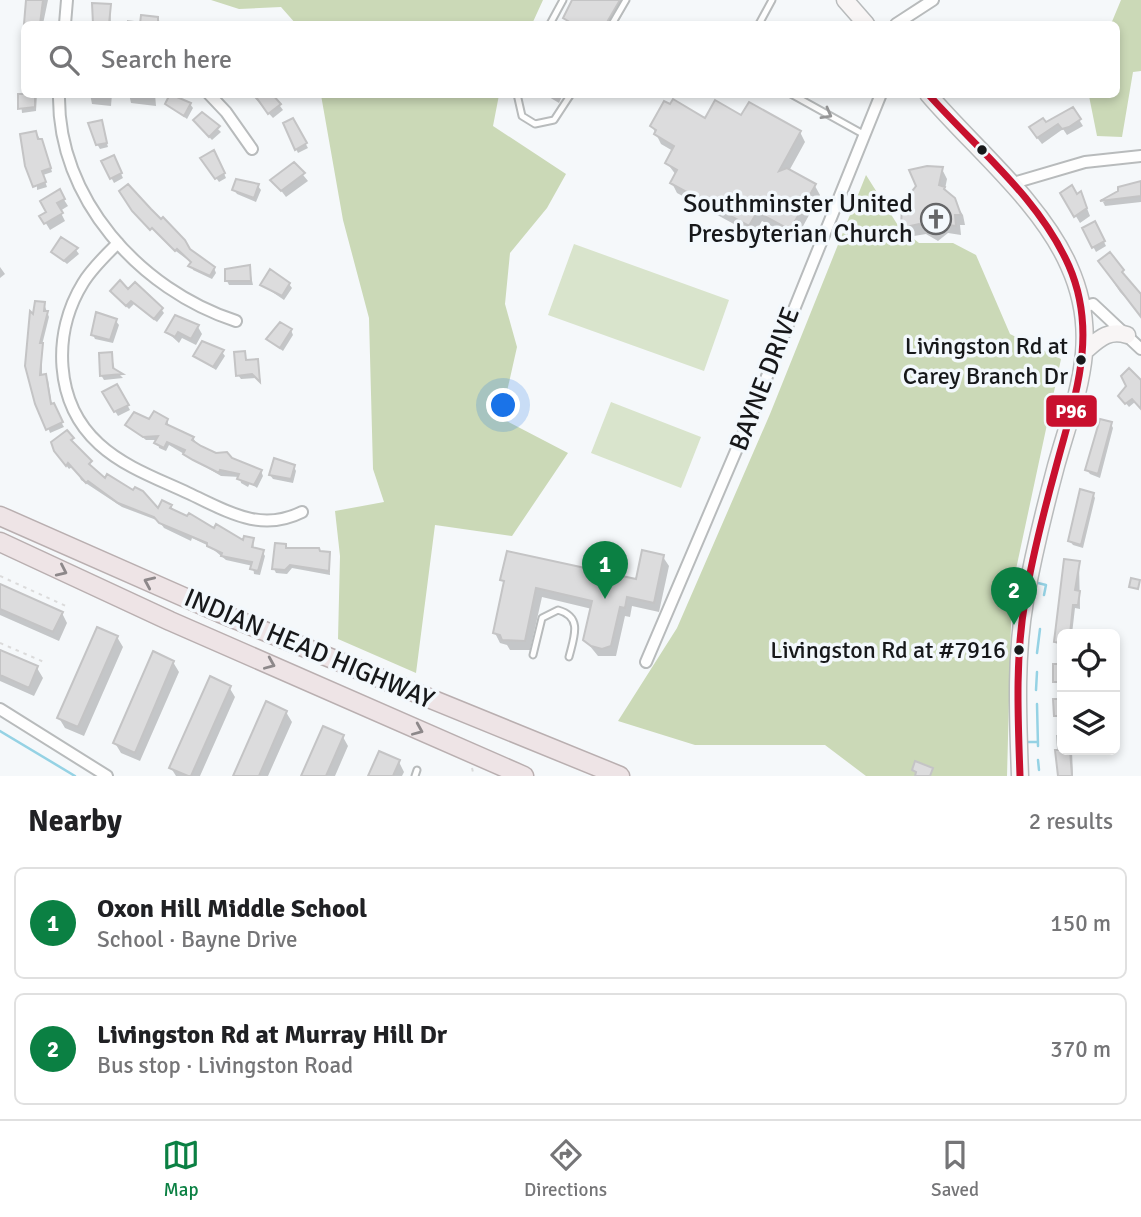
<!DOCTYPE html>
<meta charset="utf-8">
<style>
body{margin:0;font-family:Signika,sans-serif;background:#f6f6f6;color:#202124}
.controls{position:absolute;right:21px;bottom:21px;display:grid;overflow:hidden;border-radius:10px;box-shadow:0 4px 10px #0003}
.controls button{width:63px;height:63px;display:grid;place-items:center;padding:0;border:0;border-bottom:2px solid #e0e0e0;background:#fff;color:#202124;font:35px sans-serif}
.you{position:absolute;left:504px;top:406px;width:24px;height:24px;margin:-18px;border:5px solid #fff;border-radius:50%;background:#1a73e8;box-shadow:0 0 0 10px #1a73e833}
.badge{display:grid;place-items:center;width:46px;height:46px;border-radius:50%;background:#0b8043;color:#fff;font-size:23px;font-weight:700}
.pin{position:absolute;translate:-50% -58px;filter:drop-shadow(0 2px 4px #0008)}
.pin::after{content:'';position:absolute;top:37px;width:24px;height:21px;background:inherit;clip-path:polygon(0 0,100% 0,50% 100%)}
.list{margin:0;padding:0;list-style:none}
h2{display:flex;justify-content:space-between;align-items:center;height:91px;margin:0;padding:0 28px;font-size:30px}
h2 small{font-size:23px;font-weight:400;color:#757577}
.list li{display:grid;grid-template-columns:46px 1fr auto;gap:21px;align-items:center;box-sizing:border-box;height:112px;margin:0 14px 14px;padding:0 14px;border:2px solid #e0e0e0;border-radius:10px}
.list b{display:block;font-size:26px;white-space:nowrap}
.list p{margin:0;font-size:23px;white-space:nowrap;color:#757577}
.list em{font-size:23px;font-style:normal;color:#757577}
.icon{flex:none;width:38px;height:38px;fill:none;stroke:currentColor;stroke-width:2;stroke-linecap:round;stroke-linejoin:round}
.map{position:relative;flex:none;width:1141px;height:776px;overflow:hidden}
.search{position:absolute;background:#fff;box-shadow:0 4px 10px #0003;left:21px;right:21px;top:21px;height:77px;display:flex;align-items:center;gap:18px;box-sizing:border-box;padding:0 24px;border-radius:10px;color:#757577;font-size:26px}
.sheet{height:343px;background:#fff}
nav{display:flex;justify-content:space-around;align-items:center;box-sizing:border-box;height:98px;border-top:2px solid #e0e0e0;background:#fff;font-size:19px;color:#757577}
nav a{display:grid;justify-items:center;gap:4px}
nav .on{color:#0b8043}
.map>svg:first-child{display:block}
.green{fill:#d9e4cc}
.forest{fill:#cbd9b7}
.shadow{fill:#0003}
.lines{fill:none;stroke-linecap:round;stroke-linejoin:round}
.stream{stroke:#95d2e4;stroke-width:2.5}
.building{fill:#dcdcdd;stroke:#c4c4c5;stroke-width:2}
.service-casing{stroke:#b8bbbc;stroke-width:9}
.minor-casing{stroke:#b8bbbc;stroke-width:14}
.secondary-casing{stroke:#b8bbbc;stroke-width:19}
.trunk-casing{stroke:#b9afb0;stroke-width:21}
.path{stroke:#dbdbdb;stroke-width:2;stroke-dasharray:3.5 5;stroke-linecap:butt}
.service{stroke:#fefefe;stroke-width:5}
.minor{stroke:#fefefe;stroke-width:10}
.secondary{stroke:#f8f5f5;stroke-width:16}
.trunk{stroke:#eee4e6;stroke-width:18}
.bus-1-casing{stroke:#f3f8fc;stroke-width:12}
.bus-1{stroke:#c8102e;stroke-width:7}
.oneway{stroke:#969697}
.oneway2{stroke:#8d888a}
.bus-dot{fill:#17181a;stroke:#f3f8fc;stroke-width:2.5}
.labels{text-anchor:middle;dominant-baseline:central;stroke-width:7;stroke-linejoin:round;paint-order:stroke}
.bus-label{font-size:24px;fill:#17181a;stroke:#f3f8fc;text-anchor:end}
.poi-label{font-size:26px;fill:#17181a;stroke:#f3f8fc;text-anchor:end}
.street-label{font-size:26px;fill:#17181a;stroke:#f3f8fc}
.line-badge{stroke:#f3f8fc;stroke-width:2.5}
.badge-label{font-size:19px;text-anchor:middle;font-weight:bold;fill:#fff}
</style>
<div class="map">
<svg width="1141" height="776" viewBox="0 0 1141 776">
<rect width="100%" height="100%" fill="#f5f8fa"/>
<path class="green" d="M 574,244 L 729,300 L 704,371 L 548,315 Z
M 611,402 L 701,437 L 681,488 L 591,453 Z"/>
<path class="forest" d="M 211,0 L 543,0 L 532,24 L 296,24 L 281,7 L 239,9 Z
M 1121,0 L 1141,0 L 1141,71 L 1133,72 L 1122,137 L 1097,136 L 1089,96 L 1116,94 L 1116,24 L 1111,24 Z
M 321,95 L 499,95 L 493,126 L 566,174 L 547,208 L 510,253 L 505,304 L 517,347 L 501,418 L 568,453 L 512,536 L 435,525 L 416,673 L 338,639 L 340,556 L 335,511 L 384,502 L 373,469 L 369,318 L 343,220 Z
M 866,175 L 899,227 L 919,243 L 953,243 L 976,255 L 1010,334 L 1061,359 L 1012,588 L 1007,776 L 866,776 L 825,745 L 695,745 L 618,721 L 677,628 L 770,414 Z"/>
<path class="shadow" d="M 29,0 L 48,0 L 43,24 L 26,24 Z
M 574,0 L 622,0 L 626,8 L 617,24 L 568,24 L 565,18 Z
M 110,6 L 111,24 L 95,24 L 96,17 Z
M 157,18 L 162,24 L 127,24 L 127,20 L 142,22 Z
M 20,93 L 37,94 L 36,111 L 22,113 Z
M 90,94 L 112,94 L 111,106 L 92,104 Z
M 129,94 L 155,94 L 156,106 L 131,103 Z
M 251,94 L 271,94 L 283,110 L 273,118 Z
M 544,94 L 563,94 L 559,103 Z
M 167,104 L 190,104 L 193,108 L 187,119 Z
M 1073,110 L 1083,126 L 1067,135 L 1063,129 L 1042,144 L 1035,135 L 1046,124 Z
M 202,114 L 221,132 L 212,140 L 198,125 Z
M 742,117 L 800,132 L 805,142 L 789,171 L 815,186 L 820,195 L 796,239 L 762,221 L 754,235 L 677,193 L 672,183 L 676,175 L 667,163 L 673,151 L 661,144 L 652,126 Z
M 293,121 L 308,148 L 298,153 L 296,149 Z
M 101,122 L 108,147 L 100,149 L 97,144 Z
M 36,133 L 44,145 L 52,172 L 43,175 L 47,187 L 37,190 Z
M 216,156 L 226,178 L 219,182 L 205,162 Z
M 113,157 L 123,178 L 114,183 L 103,162 Z
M 294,164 L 308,181 L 286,197 L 273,180 Z
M 942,169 L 947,179 L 945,189 L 963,215 L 965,225 L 960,225 L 961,235 L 948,233 L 938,241 L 926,234 L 908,237 L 903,228 L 903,204 Z
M 1141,184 L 1141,202 L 1105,206 L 1103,202 Z
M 258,186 L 261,190 L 256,202 L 237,194 L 234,190 Z
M 59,192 L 68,206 L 60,211 L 65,221 L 50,230 L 42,217 L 48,213 Z
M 1062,193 L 1076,196 L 1081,193 L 1090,216 L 1080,223 Z
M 125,200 L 214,268 L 216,273 L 212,279 L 193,270 L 192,263 L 169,246 Z
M 1095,224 L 1106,246 L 1096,252 L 1084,229 Z
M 76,250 L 79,254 L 67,264 L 53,252 Z
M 1110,255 L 1141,298 L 1141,314 L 1120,292 L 1100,262 Z
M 0,267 L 5,274 L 0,278 Z
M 249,267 L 253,285 L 229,285 L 227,281 Z
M 289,284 L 292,288 L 284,300 L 262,285 Z
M 128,291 L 161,309 L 164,313 L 157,322 L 134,304 L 129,309 L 115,295 Z
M 44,304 L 49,317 L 42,345 L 42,377 L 48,380 L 52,406 L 64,427 L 50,433 L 27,366 Z
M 116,321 L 119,325 L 113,343 L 95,339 L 93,335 Z
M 198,327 L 202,334 L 196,345 L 182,338 L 179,343 L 167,332 Z
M 291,330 L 293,335 L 283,351 L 268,340 Z
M 222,352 L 225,356 L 216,370 L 195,356 Z
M 244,353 L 247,362 L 257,361 L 261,383 L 256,378 L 241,379 L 238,375 Z
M 111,354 L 115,370 L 123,378 L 104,380 L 101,375 Z
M 1141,383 L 1141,408 L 1135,402 L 1129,407 L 1123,400 Z
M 117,386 L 130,410 L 118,416 L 104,393 Z
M 167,420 L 169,427 L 193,438 L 200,448 L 261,471 L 263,476 L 257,488 L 250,483 L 248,487 L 241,483 L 240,477 L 221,476 L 169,445 L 166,451 L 159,448 L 158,440 L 146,440 L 127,425 Z
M 1111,424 L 1113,428 L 1100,478 L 1090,474 L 1087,470 Z
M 67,432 L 73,445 L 90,462 L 91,468 L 106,481 L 159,511 L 171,506 L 174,512 L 244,543 L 253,540 L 254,549 L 262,551 L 265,556 L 260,575 L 254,574 L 253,566 L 226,560 L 209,546 L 192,538 L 191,541 L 164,528 L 159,521 L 122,507 L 81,480 L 78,473 L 72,467 L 69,469 L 59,456 Z
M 294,467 L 296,471 L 293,483 L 273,479 L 270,475 Z
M 1093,494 L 1095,498 L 1083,548 L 1073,545 L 1070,541 Z
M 285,546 L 287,550 L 329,554 L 330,575 L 292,568 L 287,574 L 276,573 L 274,569 Z
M 663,557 L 669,566 L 659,612 L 632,606 L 630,617 L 625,616 L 616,656 L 598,656 L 585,640 L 592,609 L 542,597 L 530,650 L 510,650 L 507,645 L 500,643 L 495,633 L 505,585 L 502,580 L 637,582 Z
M 1079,563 L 1080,609 L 1075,608 L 1072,634 L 1062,634 L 1062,647 L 1058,646 L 1056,642 Z
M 0,586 L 62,613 L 67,623 L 59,641 L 0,615 Z
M 117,637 L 123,647 L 84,736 L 65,728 L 59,718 Z
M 0,652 L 37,668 L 43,678 L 34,696 L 0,681 Z
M 173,662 L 179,672 L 140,761 L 121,753 L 115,743 Z
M 1055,666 L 1062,666 L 1062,686 L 1055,682 Z
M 229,687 L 235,697 L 200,776 L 176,776 L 171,768 Z
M 1062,700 L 1062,720 L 1058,720 L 1055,701 Z
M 286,712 L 292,722 L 268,776 L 235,776 Z
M 1056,735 L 1062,735 L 1062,750 L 1072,750 L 1073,776 L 1059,776 Z
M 343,737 L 348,746 L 335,776 L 303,776 Z
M 399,762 L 404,772 L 402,776 L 370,776 Z"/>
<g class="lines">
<path class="stream" d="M 1038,583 L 1046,585 L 1044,595
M 1037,653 L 1040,629
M 1036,690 L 1037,672
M 1037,704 L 1038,746
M 0,731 L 75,776
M 1028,742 L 1038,742
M 1038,760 L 1039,770"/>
</g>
<path class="building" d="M 26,0 L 43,0 L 40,24 L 24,24 Z
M 572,0 L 620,0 L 606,24 L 566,24 L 568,21 L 563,18 Z
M 92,3 L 111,4 L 109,24 L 93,24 Z
M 141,15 L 158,17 L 158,24 L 140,24 Z
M 18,94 L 35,94 L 35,107 L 18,109 Z
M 170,94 L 191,103 L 184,116 L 165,104 Z
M 254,94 L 272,94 L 281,104 L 268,114 Z
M 673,99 L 705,118 L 715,100 L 741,115 L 749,102 L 801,131 L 779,171 L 787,168 L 816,184 L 790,230 L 757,212 L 749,226 L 670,183 L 677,170 L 665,163 L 674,146 L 654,134 L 656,130 L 650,126 L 664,101 L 670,104 Z
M 1073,107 L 1081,119 L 1069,127 L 1062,129 L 1058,124 L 1037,138 L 1029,127 L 1043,118 L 1046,122 Z
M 202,112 L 220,126 L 209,137 L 193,120 Z
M 293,118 L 307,143 L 295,150 L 283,123 Z
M 102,120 L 107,143 L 96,145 L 88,123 Z
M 36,131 L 38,139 L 42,139 L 51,168 L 42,171 L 46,182 L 33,187 L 25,166 L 20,134 Z
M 214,150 L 225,173 L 215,179 L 200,158 Z
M 114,155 L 122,173 L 110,179 L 101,161 Z
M 294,162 L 305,173 L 281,191 L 270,180 Z
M 927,166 L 943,167 L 939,185 L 945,187 L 944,189 L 955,198 L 961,215 L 955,215 L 956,226 L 942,224 L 932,232 L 919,224 L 901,228 L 902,204 L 916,186 L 909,170 Z
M 236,179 L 259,184 L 254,198 L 232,190 Z
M 1141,181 L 1141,196 L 1100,201 L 1118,191 L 1118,187 Z
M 128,184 L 151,209 L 161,219 L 163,217 L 185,240 L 190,249 L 215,267 L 210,276 L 188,266 L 191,262 L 177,249 L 175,251 L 152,228 L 150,230 L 132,211 L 119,191 Z
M 1072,185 L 1077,194 L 1081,191 L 1087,208 L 1074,217 L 1060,193 Z
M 60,189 L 65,199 L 57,203 L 63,213 L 44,224 L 39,216 L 46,212 L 40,201 Z
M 1095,221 L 1105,241 L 1092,248 L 1082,228 Z
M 61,237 L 78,248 L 64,261 L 51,252 Z
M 1110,252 L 1124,270 L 1122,272 L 1141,294 L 1141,317 L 1098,261 Z
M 250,265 L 251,281 L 225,281 L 225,269 Z
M 270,269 L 290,283 L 282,296 L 260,285 Z
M 120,280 L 128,289 L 135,282 L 163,308 L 154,319 L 131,301 L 126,306 L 110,291 Z
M 35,301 L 45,302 L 44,311 L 48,311 L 40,343 L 43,343 L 40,375 L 46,374 L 51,404 L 54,403 L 63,422 L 46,430 L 35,404 L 25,366 L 30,311 L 33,314 Z
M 96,312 L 117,319 L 110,340 L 91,335 Z
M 175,315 L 199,325 L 191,339 L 178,332 L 175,337 L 165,332 Z
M 280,322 L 292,329 L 280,348 L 266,339 Z
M 202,341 L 224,350 L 213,367 L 193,356 Z
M 245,351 L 246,360 L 258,359 L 260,382 L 252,374 L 236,376 L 234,352 Z
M 112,352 L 113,368 L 123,374 L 100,376 L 99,353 Z
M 1129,368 L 1141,380 L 1141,409 L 1132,399 L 1125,404 L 1118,396 L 1126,386 L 1121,376 Z
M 117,384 L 129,405 L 114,412 L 102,392 Z
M 154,411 L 168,419 L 166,424 L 194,437 L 192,440 L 201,446 L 216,453 L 227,452 L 232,458 L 262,470 L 254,485 L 237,479 L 239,474 L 220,470 L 219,473 L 193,460 L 183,454 L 185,450 L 167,442 L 164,448 L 154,443 L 158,436 L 143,437 L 125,425 L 134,412 L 149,419 Z
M 1100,419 L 1112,422 L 1098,474 L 1085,470 Z
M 67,430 L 74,438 L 71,440 L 92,461 L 89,464 L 105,478 L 107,474 L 133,490 L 135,487 L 143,491 L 158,508 L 162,500 L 172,505 L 170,508 L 187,516 L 189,513 L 214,528 L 216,524 L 243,540 L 244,536 L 254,538 L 252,547 L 264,550 L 258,571 L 250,569 L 252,562 L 221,556 L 222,553 L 207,546 L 207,543 L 159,523 L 154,517 L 118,503 L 88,481 L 86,483 L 68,463 L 66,466 L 54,451 L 51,442 Z
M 274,458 L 295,465 L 291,479 L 269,475 Z
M 1080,489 L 1094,493 L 1081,545 L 1068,541 Z
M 275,543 L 286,544 L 286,548 L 319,548 L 320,551 L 330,552 L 329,571 L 290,565 L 285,570 L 272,569 Z
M 642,550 L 664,555 L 654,603 L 627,597 L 625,608 L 620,607 L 611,646 L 602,649 L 591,646 L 583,640 L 592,601 L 536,588 L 525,641 L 502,640 L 500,635 L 493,633 L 504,581 L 500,580 L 507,551 L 636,579 Z
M 1064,559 L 1080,561 L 1075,590 L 1080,591 L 1078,605 L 1073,605 L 1070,634 L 1062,634 L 1062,643 L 1054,642 Z
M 1131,578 L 1140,580 L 1138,589 L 1129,587 Z
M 0,584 L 63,612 L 53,632 L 0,609 Z
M 97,627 L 118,636 L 78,727 L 57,718 Z
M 0,650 L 38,666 L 29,688 L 0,675 Z
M 153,651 L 174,661 L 135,753 L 113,743 Z
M 1053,664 L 1062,664 L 1062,682 L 1053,682 Z
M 210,676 L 231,686 L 191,776 L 188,776 L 169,768 Z
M 1053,699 L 1062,699 L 1062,716 L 1054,716 Z
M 266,701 L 287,711 L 259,776 L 233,776 Z
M 323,726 L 344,735 L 326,776 L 301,776 Z
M 1055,750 L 1070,750 L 1072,776 L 1058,776 Z
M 379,751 L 400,760 L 393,776 L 368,776 Z
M 915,761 L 933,768 L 930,776 L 915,776 L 916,772 L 912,770 Z"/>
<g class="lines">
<g class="service-casing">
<path id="service" d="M 550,24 L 563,0
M 612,24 L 626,0
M 759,24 L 772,0
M 517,94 L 522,116 L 535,124 L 554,120 L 571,94
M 791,94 L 863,134
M 533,655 L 542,618 L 558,610 C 583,617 574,637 569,657
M 415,776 L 417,770"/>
</g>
<g class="minor-casing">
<path id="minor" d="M 65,24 L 67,0
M 896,24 L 933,0
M 59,94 C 57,198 140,290 236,321
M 209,94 L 226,112 L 252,149
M 1010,184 L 1085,162 L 1141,156
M 118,243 C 106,255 92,268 83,283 C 52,333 54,403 99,444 C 124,467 158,479 188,493 C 227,511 260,533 302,512
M 1084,307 L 1093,304 L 1141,349
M 646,662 L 753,411 L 881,94
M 0,709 L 107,776"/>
</g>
<g class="secondary-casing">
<path id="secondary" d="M 845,0 L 866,24
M 928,94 C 973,147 1041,202 1069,266 C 1102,339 1076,395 1056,466 C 1044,511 1033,556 1025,601 C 1015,659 1018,718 1020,776
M 1086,350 C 1099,339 1109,329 1127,335"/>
</g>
<g class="trunk-casing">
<path id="trunk" d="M 0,516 L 220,613 L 620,776
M 0,542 L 170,621 L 524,776"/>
</g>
<path class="path" d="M 0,576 L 68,607
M 0,643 L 44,662
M 472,768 L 474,776"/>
<use href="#service" class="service"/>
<use href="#minor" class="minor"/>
<use href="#secondary" class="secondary"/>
<use href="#trunk" class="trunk"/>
<g class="bus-1-casing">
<path id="bus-1" d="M 928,94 C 977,149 1039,198 1069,266 C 1099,335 1074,399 1056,467 C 1044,511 1032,556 1025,601 C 1015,659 1018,718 1020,776"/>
</g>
<use href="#bus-1" class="bus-1"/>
</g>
<defs><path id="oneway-chevron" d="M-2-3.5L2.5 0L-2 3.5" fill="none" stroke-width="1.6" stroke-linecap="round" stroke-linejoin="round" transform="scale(1.75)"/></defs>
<use class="oneway" href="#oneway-chevron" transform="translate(827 114) rotate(29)"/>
<g class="oneway2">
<use href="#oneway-chevron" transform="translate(62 571) rotate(25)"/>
<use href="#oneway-chevron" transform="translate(149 582) rotate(-156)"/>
<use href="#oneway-chevron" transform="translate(270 664) rotate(23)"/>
<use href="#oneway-chevron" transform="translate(418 730) rotate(23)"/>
</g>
<defs>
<g id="church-ring" transform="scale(1.575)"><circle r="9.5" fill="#f3f8fc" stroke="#656668" stroke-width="1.5"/><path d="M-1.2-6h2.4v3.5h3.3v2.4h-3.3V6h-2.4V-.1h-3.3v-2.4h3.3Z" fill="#656668"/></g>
</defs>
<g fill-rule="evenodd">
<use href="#church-ring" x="936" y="219"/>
</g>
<g class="bus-dot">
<circle cx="982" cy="150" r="6"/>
<circle cx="1081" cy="360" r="6"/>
<circle cx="1019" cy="650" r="6"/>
</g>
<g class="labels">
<g class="bus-label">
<text x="1068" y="346">Livingston Rd at<tspan x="1068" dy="30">Carey Branch Dr</tspan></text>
<text x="1006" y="650">Livingston Rd at #7916</text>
</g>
<g class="poi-label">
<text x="913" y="204">Southminster United<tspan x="913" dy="30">Presbyterian Church</tspan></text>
</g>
<g class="street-label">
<text transform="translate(765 379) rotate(-69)">BAYNE DRIVE</text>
<text transform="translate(309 649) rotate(23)">INDIAN HEAD HIGHWAY</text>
</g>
</g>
<rect class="line-badge" x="1045" y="394" width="53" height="34" rx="7" fill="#c8102e"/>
<g class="badge-label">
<text x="1071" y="418">P96</text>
</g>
</svg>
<div class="controls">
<button><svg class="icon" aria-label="locate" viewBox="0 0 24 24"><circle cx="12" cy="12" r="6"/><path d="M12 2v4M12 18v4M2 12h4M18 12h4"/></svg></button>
<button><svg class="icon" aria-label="layers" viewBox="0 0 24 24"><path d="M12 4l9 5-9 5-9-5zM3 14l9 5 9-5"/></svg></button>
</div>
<div class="you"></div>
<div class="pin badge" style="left:605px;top:599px">1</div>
<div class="pin badge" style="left:1014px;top:625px">2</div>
<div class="search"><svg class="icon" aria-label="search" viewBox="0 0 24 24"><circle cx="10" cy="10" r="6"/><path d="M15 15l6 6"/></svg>Search here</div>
</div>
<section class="sheet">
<h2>Nearby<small>2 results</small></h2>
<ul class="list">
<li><span class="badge">1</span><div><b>Oxon Hill Middle School</b><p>School · Bayne Drive</p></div><em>150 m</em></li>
<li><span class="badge">2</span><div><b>Livingston Rd at Murray Hill Dr</b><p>Bus stop · Livingston Road</p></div><em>370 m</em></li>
</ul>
</section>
<nav>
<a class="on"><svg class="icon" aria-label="map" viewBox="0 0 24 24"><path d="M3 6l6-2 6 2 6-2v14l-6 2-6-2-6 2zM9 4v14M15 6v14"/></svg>Map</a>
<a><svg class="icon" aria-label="directions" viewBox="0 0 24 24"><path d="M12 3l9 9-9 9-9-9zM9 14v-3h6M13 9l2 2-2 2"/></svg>Directions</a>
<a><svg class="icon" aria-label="saved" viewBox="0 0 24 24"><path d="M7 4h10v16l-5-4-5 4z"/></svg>Saved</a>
</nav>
